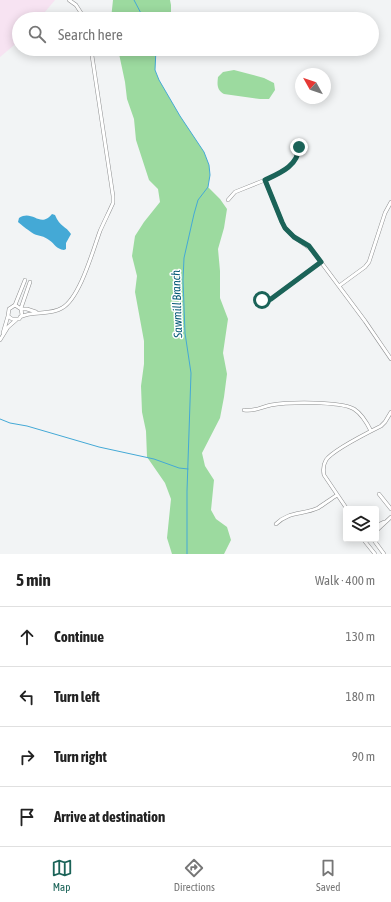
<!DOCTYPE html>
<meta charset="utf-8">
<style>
body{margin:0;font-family:"Asap Condensed",sans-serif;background:#f6f6f6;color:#222}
.controls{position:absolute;right:12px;bottom:12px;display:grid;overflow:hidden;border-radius:4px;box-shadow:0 2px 10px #0003}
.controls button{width:36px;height:36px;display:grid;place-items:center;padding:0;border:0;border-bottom:1px solid #e0e0e0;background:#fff;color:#222;font:20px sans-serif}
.compass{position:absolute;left:295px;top:68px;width:36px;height:36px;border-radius:50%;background:#fff;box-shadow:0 2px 10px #0003;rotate:310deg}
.stop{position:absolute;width:12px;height:12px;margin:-9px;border:3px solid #1b6358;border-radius:50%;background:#fff}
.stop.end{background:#1b6358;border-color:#fff;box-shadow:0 1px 4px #0008}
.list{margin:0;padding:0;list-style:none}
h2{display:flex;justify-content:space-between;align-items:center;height:52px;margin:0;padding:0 16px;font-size:17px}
h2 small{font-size:13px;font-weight:400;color:#767676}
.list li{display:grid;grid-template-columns:26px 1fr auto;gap:12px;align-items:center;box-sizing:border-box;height:60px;padding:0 16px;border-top:1px solid #e0e0e0}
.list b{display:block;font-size:15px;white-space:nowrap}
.list em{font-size:13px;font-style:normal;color:#767676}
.icon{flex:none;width:22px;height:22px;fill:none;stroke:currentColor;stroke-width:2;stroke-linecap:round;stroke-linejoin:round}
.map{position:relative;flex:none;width:391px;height:554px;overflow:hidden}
.search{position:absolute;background:#fff;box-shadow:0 2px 10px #0003;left:12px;right:12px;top:12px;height:44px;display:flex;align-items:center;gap:10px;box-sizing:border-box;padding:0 14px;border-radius:22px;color:#767676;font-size:15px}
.sheet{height:292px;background:#fff}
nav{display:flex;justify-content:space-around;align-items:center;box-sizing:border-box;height:56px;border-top:1px solid #e0e0e0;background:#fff;font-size:11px;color:#767676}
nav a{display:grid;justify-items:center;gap:2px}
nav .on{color:#1b6358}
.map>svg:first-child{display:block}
.commercial{fill:#f7e3f2}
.green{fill:#9cda9f}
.water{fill:#44a9d6}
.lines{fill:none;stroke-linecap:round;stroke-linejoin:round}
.stream{stroke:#44a9d6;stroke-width:1}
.minor-casing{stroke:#8d8e8f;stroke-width:4}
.minor{stroke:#fff;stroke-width:3}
.route{stroke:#1b6358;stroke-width:5}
.labels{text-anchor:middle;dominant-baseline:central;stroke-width:3;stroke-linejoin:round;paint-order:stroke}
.water-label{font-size:12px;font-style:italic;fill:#005674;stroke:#fff}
</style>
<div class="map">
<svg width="391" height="554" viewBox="0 0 391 554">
<rect width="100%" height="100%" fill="#f2f4f5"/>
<path class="commercial" d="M 0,0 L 55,0 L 39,19 L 19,19 L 19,41 L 0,57 Z"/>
<path class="green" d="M 113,0 L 170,0 L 171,5 L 171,19 L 111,19 Z
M 118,49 L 156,49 L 155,70 L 159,80 L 180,116 L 204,152 L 209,165 L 210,175 L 208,187 L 220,199 L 227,209 L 224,228 L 218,249 L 220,271 L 220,298 L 228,319 L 223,353 L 227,374 L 224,397 L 220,418 L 202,453 L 205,466 L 214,480 L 211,510 L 216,519 L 227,527 L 231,540 L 224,554 L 172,554 L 167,538 L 171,499 L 165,483 L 147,457 L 146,431 L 142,412 L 141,386 L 144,364 L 144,341 L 135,292 L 137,276 L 132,256 L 135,236 L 144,222 L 160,202 L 158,189 L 149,180 L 136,140 L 134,119 L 127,99 L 125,82 Z
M 234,70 L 264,78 L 274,83 L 275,90 L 269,99 L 260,99 L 224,94 C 217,90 217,85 218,77 L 223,72 Z"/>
<path class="water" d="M 52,214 L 55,215 C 60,227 66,226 71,234 L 66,243 L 66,249 L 64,250 C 56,249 55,244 49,240 C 44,236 39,236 34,234 C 32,233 20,224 18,222 L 19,218 C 33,209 40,229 52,214 Z"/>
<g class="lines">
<path class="stream" d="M 134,0 L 144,19
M 156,49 L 155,70 L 159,80 L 180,116 L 204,152 L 209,165 L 210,175 L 208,187 L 198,200 L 194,214 L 184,258 L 183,280 L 185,333 L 191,373 L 187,491 L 187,554
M 0,419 L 10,423 L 27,426 L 99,447 L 154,459 L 179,468 L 188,469"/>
<g class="minor-casing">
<path id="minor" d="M 69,0 L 76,5 L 85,19
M 299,147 C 298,166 280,173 265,180 L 282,222 L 285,228 L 294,237 L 312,250 L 365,321 L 391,359
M 228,200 L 235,192 L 265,180
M 339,286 L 365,267 L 369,262 L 385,213 L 391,202
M 262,300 L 267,301 L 271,299 L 321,262
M 15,305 L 25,280
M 21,308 L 30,282
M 21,309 L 22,315 L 19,319 L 12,319 L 8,316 L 9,309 L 15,305 L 21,309 L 27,309 L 36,312
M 20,317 C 33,310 49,316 62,308 C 80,298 93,250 100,231 C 104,222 109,212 113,203 L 113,196 L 91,49
M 3,333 L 8,316
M 0,340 L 8,327 L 16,320
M 244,410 C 254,412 261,407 271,405 C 288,402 340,401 354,409 C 362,414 367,423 371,431
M 379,494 L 391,509
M 347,509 L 324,475 C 323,470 323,465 326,460 C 332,451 369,432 381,426 L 385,422 L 391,412
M 276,524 C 289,511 303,515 318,508 C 324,504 331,499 337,495
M 376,526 L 384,522
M 376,531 L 391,517
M 363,539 L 375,554
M 373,539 L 384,554"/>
</g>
<use href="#minor" class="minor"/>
</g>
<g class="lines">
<path class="route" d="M 262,300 L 267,301 L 271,299 L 321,262 L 309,246 L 294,237 L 285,228 L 282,222 L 265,180 C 280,173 298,166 299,147"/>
</g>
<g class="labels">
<g class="water-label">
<text transform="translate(177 304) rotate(-92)">Sawmill Branch</text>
</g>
</g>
</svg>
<div class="controls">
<button><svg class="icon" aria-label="layers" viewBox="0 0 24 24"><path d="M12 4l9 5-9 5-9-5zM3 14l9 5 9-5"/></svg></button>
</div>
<svg class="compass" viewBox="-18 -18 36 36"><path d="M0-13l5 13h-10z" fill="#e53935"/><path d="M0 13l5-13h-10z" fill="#767676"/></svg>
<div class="stop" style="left:262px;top:300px"></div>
<div class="stop end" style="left:299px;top:147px"></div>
<div class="search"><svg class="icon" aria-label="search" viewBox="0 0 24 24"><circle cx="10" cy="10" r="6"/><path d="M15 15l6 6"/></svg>Search here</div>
</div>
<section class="sheet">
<h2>5 min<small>Walk · 400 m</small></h2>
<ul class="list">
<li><svg class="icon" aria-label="ahead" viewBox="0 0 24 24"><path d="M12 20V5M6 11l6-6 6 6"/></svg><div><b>Continue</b></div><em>130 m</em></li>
<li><svg class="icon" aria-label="left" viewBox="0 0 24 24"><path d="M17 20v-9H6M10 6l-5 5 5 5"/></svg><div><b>Turn left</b></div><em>180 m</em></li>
<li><svg class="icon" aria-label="right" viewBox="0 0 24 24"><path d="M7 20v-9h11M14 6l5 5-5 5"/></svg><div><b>Turn right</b></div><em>90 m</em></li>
<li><svg class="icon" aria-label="arrive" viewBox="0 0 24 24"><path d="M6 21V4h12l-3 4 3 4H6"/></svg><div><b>Arrive at destination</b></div></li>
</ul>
</section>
<nav>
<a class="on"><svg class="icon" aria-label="map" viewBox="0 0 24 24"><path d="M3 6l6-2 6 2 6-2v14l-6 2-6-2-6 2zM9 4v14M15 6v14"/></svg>Map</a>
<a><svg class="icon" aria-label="directions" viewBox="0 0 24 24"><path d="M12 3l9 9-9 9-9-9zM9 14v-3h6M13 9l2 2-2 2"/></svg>Directions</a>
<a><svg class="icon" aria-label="saved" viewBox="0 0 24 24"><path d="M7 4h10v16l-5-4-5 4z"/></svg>Saved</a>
</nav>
